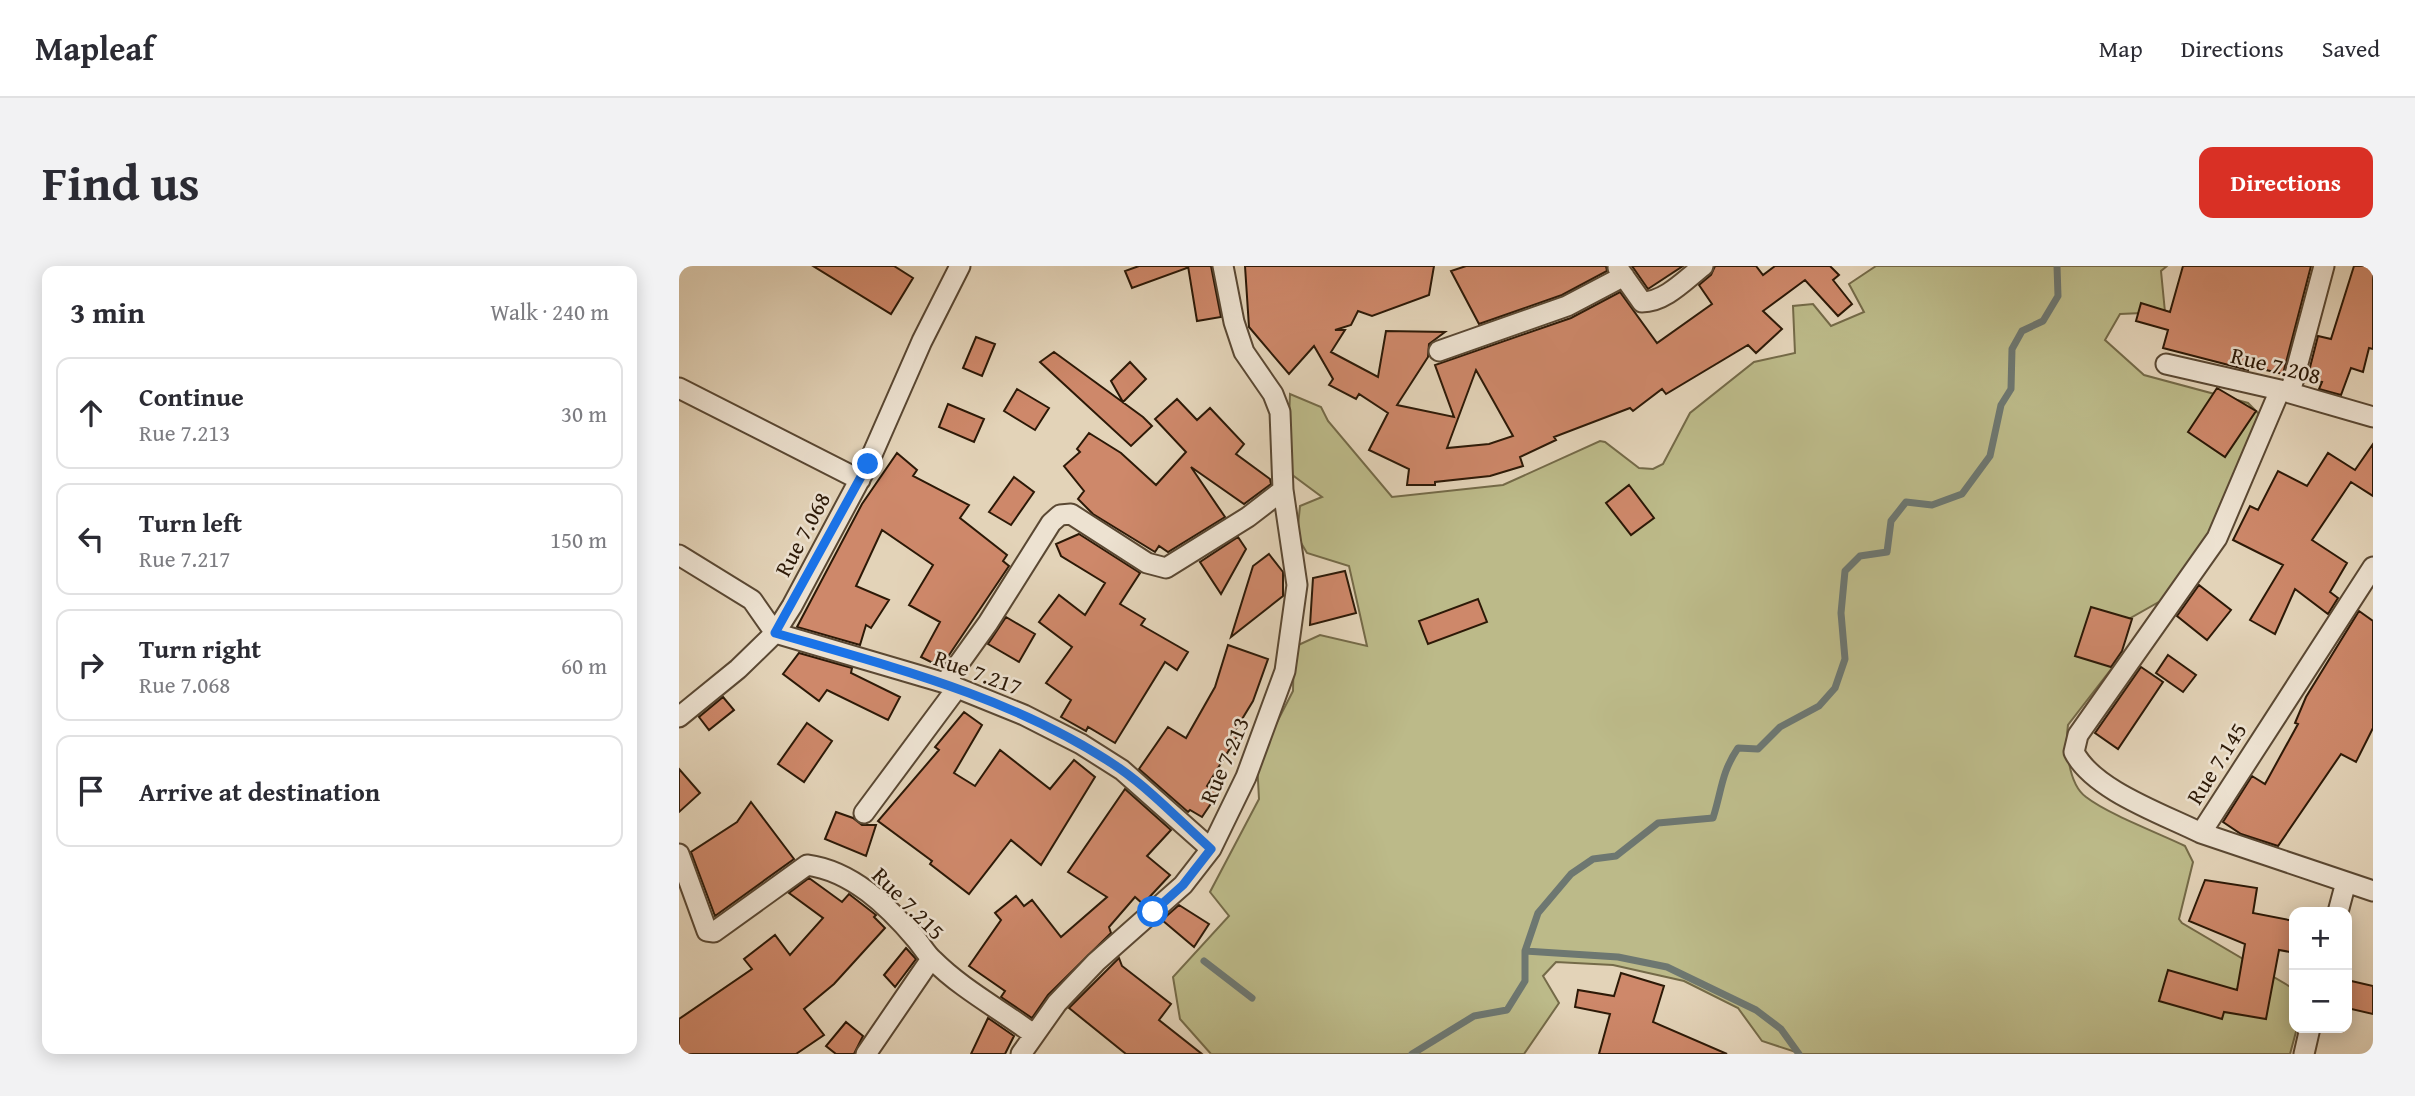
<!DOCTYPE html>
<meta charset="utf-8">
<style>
body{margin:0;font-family:"Gentium Book Plus",serif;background:#f2f2f3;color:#2b2b33}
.controls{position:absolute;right:21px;bottom:21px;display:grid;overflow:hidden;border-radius:14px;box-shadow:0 4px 18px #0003}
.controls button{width:63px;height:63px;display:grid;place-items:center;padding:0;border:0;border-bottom:2px solid #e1e1e2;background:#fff;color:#2b2b33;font:35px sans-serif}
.stop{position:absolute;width:21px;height:21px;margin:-16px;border:5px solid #1a73e8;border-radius:50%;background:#fff}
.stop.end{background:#1a73e8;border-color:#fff;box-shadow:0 2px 7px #0008}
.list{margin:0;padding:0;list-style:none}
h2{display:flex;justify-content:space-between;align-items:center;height:91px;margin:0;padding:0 28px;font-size:30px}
h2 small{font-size:23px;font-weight:400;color:#7c7c81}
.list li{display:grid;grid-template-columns:46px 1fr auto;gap:21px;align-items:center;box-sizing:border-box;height:112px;margin:0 14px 14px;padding:0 14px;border:2px solid #e1e1e2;border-radius:14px}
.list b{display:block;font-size:26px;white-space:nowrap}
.list p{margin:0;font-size:23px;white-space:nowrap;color:#7c7c81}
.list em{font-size:23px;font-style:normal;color:#7c7c81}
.icon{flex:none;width:38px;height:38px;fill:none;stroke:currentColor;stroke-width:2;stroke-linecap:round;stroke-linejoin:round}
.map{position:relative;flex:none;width:1694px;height:788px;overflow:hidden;border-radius:14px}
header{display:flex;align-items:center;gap:42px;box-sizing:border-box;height:98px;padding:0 35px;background:#fff;border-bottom:2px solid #e1e1e2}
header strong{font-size:33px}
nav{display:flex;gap:38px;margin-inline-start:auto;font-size:24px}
.intro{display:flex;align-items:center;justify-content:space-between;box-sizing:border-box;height:168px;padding:0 42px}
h1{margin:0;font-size:49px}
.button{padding:18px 32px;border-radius:14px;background:#d93025;color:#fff;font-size:24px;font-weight:700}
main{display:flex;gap:42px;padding:0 42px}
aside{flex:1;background:#fff;border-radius:14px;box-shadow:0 4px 18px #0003}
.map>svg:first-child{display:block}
.green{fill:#bcba89;stroke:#746a48;stroke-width:2}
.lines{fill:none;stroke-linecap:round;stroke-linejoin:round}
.stream{stroke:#6d7771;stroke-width:7}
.building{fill:#ce886a;stroke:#2c1907;stroke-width:2;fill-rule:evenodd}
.street-casing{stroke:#5a4833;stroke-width:23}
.street{stroke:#ede2d1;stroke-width:19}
.route{stroke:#1a73e8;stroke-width:9}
.labels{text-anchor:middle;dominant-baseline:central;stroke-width:5;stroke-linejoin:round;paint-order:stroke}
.street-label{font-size:23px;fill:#2c1907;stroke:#ede2d1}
</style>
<header>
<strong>Mapleaf</strong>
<nav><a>Map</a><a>Directions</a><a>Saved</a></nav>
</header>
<div class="intro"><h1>Find us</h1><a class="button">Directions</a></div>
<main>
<aside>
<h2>3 min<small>Walk · 240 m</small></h2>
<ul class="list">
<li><svg class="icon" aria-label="ahead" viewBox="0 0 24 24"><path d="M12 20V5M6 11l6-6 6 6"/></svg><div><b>Continue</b><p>Rue 7.213</p></div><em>30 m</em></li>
<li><svg class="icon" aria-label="left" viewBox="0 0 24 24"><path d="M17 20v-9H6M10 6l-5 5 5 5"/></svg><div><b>Turn left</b><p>Rue 7.217</p></div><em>150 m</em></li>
<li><svg class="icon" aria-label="right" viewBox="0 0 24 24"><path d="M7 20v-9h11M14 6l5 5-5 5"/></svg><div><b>Turn right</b><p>Rue 7.068</p></div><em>60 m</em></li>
<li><svg class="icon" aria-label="arrive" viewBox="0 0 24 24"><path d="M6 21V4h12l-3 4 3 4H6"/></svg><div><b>Arrive at destination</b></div></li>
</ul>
</aside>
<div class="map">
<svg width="1694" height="788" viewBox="0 0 1694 788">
<rect width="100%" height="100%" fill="#e3d3b8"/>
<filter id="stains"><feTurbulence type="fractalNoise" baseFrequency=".00286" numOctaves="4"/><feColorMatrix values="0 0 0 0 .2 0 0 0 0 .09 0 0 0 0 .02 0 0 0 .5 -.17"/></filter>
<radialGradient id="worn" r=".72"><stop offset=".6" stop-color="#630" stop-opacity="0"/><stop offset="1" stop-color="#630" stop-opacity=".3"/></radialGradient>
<path class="green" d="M 1197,0 L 1488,0 L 1482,5 L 1486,46 L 1441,48 L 1426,74 L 1465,109 L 1569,137 L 1584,152 L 1538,256 L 1485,333 L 1434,362 L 1424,384 L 1433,402 L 1389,459 C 1386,479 1389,518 1407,531 C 1429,548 1479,567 1506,580 L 1514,596 L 1500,653 L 1503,657 L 1615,723 L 1615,762 L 1618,762 L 1611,788 L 1123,788 L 1083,775 L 1059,742 L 1005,715 L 934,699 L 877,696 L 864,710 L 880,737 L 845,788 L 532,788 L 501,753 L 494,711 L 550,650 L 531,626 L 580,533 L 578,495 L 614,425 L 615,381 L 641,369 L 688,380 L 670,300 L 628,287 L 618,270 L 621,240 L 643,231 L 608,205 L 611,128 L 642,141 L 649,155 L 713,231 L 824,219 L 921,175 L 926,176 L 960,202 L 974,203 L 984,198 L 1011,147 L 1075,96 L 1116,87 L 1114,40 L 1134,38 L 1152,60 L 1185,46 L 1170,18 Z"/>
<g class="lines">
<path class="stream" d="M 846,685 L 939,691 L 988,701 L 1077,744 L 1102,763 L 1120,788
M 525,695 L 573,732
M 733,788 L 795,750 L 828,744 L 846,715 L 846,685 L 859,647 L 892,608 L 914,593 L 937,590 L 979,557 L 1034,552 C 1043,524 1042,507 1059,482 L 1079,483 L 1101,461 L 1140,440 L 1156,422 L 1166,393 L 1162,347 L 1166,305 L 1181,290 L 1208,286 L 1212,255 L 1227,236 L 1253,239 L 1283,228 L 1311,190 L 1322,139 L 1332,123 L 1333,83 L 1343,65 L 1364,55 L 1379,30 L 1378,0"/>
</g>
<path class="building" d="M 134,0 L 215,0 L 234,12 L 212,48 Z
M 460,0 L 507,0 L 508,2 L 453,22 L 446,5 Z
M 509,0 L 532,0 L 542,51 L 518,55 Z
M 566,0 L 755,0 L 750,29 L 693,50 L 679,45 L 672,59 L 656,64 L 666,64 L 652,86 L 699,111 L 707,65 L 766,66 L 750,78 L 749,91 L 718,139 L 775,151 L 756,99 L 892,52 L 941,26 L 978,77 L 1033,38 L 1020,19 L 1032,9 L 1036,0 L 1077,0 L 1084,9 L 1096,0 L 1151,0 L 1160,9 L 1154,14 L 1173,38 L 1159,50 L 1126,14 L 1084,45 L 1103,63 L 1077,87 L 1069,79 L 987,128 L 983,123 L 954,145 L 951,142 L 875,171 L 877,174 L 841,191 L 844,200 L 811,210 L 756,216 L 756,219 L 728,219 L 730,203 L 690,184 L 709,147 L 680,128 L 677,133 L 650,119 L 654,113 L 635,80 L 610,108 L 570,61 ZM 797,104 L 834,170 L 810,178 L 768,182 Z
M 787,0 L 927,0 L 928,5 L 883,29 L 800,58 L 772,5 Z
M 953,0 L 1004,0 L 969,23 Z
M 1504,0 L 1632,0 L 1604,108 L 1570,100 L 1569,104 L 1484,82 L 1489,64 L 1457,55 L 1462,37 L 1491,46 Z
M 1675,0 L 1694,0 L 1694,83 L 1690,82 L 1684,106 L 1672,102 L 1662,129 L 1640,123 L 1643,116 L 1628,113 L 1639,70 L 1652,73 Z
M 297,71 L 316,78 L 303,110 L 284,102 Z
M 375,86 L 464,151 L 473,160 L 452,180 L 361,96 Z
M 451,96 L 467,113 L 444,136 L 432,115 Z
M 1538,122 L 1577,145 L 1546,191 L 1509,166 Z
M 338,123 L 370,142 L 356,164 L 325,145 Z
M 498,133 L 518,154 L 531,142 L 565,178 L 557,188 L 591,213 L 592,218 L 565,238 L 512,201 L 546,251 L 489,286 L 480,280 L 476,286 L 414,248 L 399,233 L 405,225 L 385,200 L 401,186 L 398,183 L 410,167 L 442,187 L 477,219 L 507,186 L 476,153 Z
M 269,138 L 305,153 L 295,176 L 260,161 Z
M 1694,178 L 1694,230 L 1672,216 L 1633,274 L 1668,297 L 1651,326 L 1659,332 L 1649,348 L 1616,323 L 1596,368 L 1571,354 L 1604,299 L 1554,274 L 1571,240 L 1579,244 L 1599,205 L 1628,220 L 1649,187 L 1676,204 Z
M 218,187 L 238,204 L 234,210 L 290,239 L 281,252 L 328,289 L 324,295 L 330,300 L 262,401 L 242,391 L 261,356 L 230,339 L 254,299 L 203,264 L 177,320 L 210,334 L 192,362 L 187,359 L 181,379 L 118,361 L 183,238 Z
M 335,211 L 355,226 L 332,259 L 310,246 Z
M 950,219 L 975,252 L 952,269 L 927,237 Z
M 400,268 L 461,307 L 441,338 L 466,353 L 462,359 L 509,386 L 498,404 L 486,396 L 436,477 L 409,461 L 407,465 L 382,451 L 392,434 L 367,417 L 393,381 L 360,356 L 380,329 L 406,349 L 426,317 L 382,290 L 377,278 Z
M 559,271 L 567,283 L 542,328 L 521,296 Z
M 590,288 L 604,306 L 604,330 L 552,371 L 574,300 Z
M 666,305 L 677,347 L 631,359 L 634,312 Z
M 1520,319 L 1552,344 L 1528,374 L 1498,350 Z
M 799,333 L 808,356 L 749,378 L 740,355 Z
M 1412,341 L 1453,353 L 1443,385 L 1432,401 L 1396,390 Z
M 1680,345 L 1694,355 L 1694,462 L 1677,496 L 1662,488 L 1599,580 L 1562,568 L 1544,556 L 1573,510 L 1586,518 L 1619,458 L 1616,457 L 1627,431 Z
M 327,351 L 356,368 L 340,396 L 309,378 Z
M 549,379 L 589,393 L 574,435 L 554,468 L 558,471 L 528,520 L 539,527 L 523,551 L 511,544 L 509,546 L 460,503 L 489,461 L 507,472 L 536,421 Z
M 120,387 L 173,402 L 172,407 L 221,431 L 209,454 L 148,424 L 140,435 L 104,408 Z
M 1489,389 L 1517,409 L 1504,426 L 1477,407 Z
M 1462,401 L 1484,416 L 1439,483 L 1416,467 Z
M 44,431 L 55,444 L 30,464 L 20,451 Z
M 285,446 L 303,459 L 275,507 L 296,520 L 321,484 L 371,523 L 395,494 L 416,511 L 362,599 L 332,574 L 290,628 L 251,598 L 253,595 L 199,555 L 260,484 L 256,481 Z
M 128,457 L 153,475 L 125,516 L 99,498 Z
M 0,503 L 21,527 L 0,546 Z
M 446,523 L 492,564 L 468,590 L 491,609 L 464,638 L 456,631 L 430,661 L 432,667 L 369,729 L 353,752 L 322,731 L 326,725 L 290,700 L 322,654 L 316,647 L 337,630 L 345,640 L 353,634 L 382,671 L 428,631 L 389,606 Z
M 72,536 L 115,593 L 36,650 L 12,586 L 58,556 Z
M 157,546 L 174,552 L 183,559 L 197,559 L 187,590 L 146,573 Z
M 130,612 L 163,636 L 170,628 L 197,649 L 195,651 L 206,662 L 155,718 L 125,743 L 145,769 L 117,788 L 0,788 L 0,753 L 73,703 L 65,693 L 96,669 L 111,689 L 144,652 L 110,627 Z
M 1526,614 L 1578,622 L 1574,647 L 1615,655 L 1611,686 L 1600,684 L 1587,753 L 1545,746 L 1543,753 L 1480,735 L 1489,704 L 1558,724 L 1566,678 L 1510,655 Z
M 500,639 L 530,658 L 515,681 L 483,654 Z
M 227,682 L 237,693 L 216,721 L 205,709 Z
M 440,692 L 443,700 L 492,738 L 480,754 L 523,788 L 447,788 L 390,742 Z
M 942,707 L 985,720 L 974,756 L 1048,788 L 920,788 L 931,748 L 896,741 L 899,724 L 935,730 Z
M 1668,714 L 1694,720 L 1694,748 L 1668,742 Z
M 309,752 L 335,770 L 326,788 L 292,788 Z
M 167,756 L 184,770 L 175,788 L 157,788 L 147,780 Z"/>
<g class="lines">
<g class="street-casing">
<path id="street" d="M 939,2 L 963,36 C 986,36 1006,14 1024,0
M 760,85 L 888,40 L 945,10
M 1487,98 L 1601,124 L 1694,151
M 0,122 L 181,214
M 1611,127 L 1645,0
M 0,289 L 73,334 L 96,367 L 266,417 L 345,449 L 402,478 L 443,504 L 532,583
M 1694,301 L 1522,567 L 1694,625
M 266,417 L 309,357 L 372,257 L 381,249 L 392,248 L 468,297 L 487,302 L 569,251 L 604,224
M 0,451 L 59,403 L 96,367 L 113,340 L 189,198 L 243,75 L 281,0
M 185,547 L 278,422
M 1522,567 C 1484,548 1414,524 1395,486 L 1399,469 L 1538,272 L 1601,124
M 0,588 L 28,665 L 35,666 L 128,599 C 173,605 209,640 237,673 C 243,680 247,688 254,694 C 284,724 321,743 354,768
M 1659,646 L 1667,616
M 187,788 L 252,693
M 342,788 L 378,737 L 417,696 L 504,619 L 532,583 L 567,511 L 606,405 L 618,319 L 604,224 L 601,146 L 594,128 L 565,86 L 555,56 L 544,0
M 1625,788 L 1631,762"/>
</g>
<use href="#street" class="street"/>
</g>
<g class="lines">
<path class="route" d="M 189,198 L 96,367 C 214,401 337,432 440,502 C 473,525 502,556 532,583 L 504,619 L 474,646"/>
</g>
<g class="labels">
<g class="street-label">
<text transform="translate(1597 99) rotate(14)">Rue 7.208</text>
<text transform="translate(123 268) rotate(-62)">Rue 7.068</text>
<text transform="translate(299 406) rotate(20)">Rue 7.217</text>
<text transform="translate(545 494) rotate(-67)">Rue 7.213</text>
<text transform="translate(1537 497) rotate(-58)">Rue 7.145</text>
<text transform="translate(230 637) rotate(45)">Rue 7.215</text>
</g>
</g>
<rect width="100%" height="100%" filter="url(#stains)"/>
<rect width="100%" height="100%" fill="url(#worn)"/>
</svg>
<div class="controls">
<button>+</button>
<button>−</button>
</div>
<div class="stop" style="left:474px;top:646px"></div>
<div class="stop end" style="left:189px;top:198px"></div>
</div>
</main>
